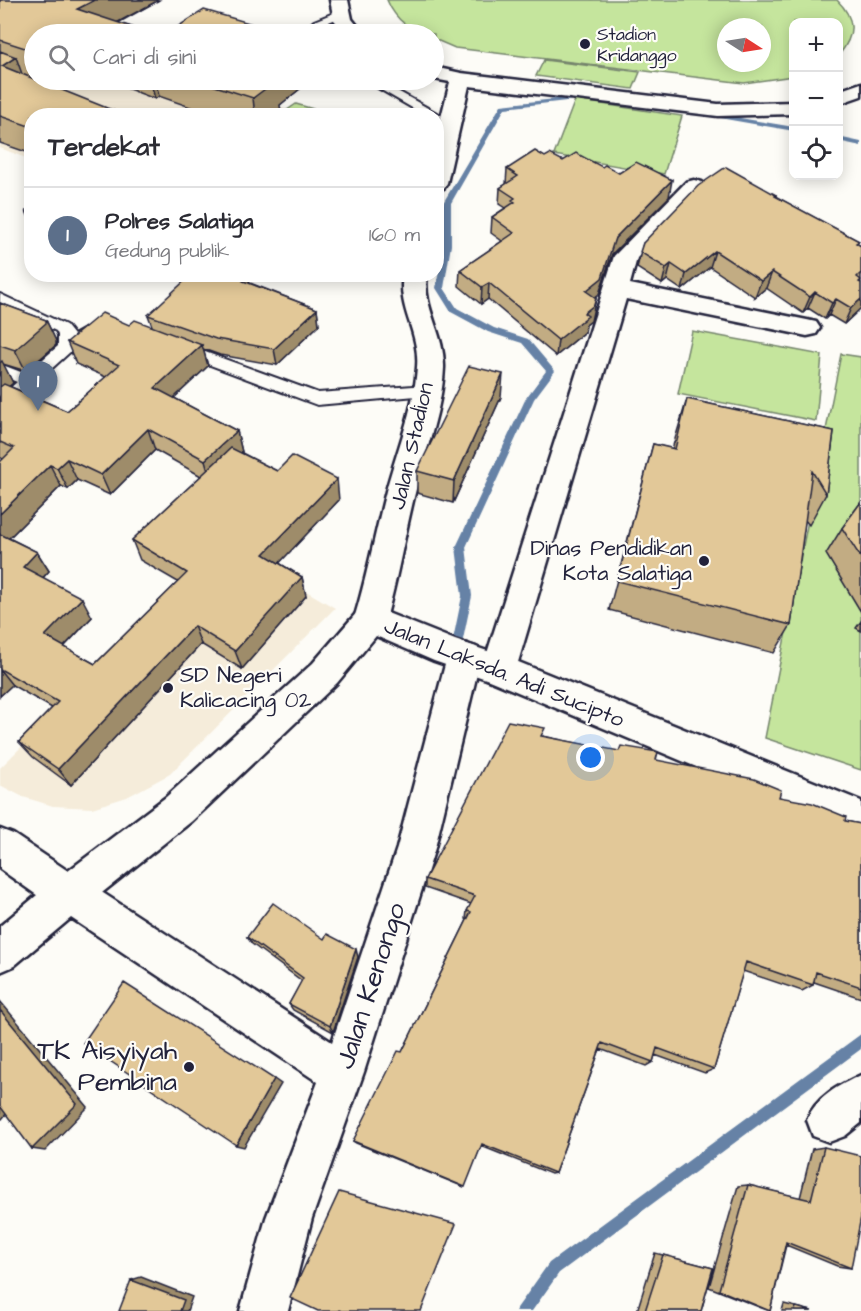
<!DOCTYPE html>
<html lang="id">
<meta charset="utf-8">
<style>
body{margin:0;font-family:"Architects Daughter",sans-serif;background:#f2f2f3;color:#2b2b33}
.controls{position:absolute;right:18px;top:18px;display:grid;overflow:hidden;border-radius:12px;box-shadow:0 3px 15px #0003}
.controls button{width:54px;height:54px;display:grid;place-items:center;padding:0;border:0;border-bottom:2px solid #e1e1e2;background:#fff;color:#2b2b33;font:30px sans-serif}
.compass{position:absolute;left:717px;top:18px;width:54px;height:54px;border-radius:50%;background:#fff;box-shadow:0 3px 15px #0003;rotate:102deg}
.you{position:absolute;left:591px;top:758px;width:21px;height:21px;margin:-15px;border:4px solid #fff;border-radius:50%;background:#1a73e8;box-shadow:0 0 0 9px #1a73e833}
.badge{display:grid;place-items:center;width:39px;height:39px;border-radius:50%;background:#db2777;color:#fff;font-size:20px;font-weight:700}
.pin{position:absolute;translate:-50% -50px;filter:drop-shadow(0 2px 3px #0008)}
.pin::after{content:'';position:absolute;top:32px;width:21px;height:18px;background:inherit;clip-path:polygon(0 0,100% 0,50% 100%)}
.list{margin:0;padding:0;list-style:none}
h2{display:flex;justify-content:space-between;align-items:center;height:78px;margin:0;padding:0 24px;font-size:26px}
h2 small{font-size:20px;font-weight:400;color:#7c7c81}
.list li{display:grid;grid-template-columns:39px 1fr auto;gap:18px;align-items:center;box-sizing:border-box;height:96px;padding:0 24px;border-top:2px solid #e1e1e2}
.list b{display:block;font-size:22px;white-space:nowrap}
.list p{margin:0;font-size:20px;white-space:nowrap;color:#7c7c81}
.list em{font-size:20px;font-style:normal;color:#7c7c81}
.icon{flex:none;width:33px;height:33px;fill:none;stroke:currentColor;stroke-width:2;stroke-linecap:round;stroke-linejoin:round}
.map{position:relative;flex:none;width:861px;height:1311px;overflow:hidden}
.search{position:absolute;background:#fff;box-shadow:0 3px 15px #0003;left:24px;top:24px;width:420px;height:66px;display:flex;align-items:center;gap:15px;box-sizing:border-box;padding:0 21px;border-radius:33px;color:#7c7c81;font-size:22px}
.panel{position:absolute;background:#fff;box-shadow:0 3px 15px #0003;left:24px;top:108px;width:420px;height:174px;border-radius:24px}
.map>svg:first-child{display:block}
.built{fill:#f5ecda}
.green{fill:#c5e59d;stroke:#74846c;stroke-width:1.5;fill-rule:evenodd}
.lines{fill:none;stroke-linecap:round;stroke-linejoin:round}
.stream{fill:#6682a6;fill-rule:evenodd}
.lane-casing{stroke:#22223b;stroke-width:4}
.street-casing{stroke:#22223b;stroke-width:5}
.secondary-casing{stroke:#22223b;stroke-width:5}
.lane{fill:#fdfcf7;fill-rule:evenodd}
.street{fill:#fdfcf7;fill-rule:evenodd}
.secondary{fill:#fdfcf7;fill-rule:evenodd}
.wall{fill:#c2ac83;stroke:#22223b;stroke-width:1.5;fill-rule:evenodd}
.shaded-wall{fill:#9e8c6a;stroke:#22223b;stroke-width:1.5}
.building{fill:#e2c898;stroke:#22223b;stroke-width:1.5}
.poi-dot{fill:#22223b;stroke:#fdfcf7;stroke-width:2}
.labels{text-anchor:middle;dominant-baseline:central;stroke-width:4.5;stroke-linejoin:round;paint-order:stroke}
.far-poi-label{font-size:18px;fill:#22223b;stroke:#fdfcf7;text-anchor:start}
.street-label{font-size:22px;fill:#22223b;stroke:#fdfcf7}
.poi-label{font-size:22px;fill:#22223b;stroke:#fdfcf7;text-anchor:end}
.near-street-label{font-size:27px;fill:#22223b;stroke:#fdfcf7}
.near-poi-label{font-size:27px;fill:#22223b;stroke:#fdfcf7;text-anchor:end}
</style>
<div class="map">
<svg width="861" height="1311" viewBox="0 0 861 1311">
<rect width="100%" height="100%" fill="#fdfcf7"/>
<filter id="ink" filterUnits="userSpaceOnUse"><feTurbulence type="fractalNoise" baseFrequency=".0167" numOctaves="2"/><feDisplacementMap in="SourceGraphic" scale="12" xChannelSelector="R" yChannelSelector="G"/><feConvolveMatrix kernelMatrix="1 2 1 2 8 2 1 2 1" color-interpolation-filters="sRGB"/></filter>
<g filter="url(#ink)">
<path class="built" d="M 0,10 L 34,34 L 34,80 L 200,80 L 288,110 L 280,116 L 32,116 L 31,160 L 0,148 Z
M 226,544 L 335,608 L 170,774 L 127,797 L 92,808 L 53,806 L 23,797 L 0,785 L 0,768 Z"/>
<path class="green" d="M 387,0 L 837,0 C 856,19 855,35 839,55 L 838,22 L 794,22 L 793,76 L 744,83 L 455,48 L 434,39 L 434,34 C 411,34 395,19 387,0 ZM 726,27 L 762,27 L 762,63 L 726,63 Z
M 544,60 L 640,72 L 633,89 L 536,76 Z
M 575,100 L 682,116 L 664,174 L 554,155 Z
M 296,104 L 334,115 L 280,115 Z
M 692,331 L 822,355 L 816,421 L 678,394 Z
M 841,354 L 861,357 L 861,770 L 765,738 Z"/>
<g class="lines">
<path class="stream" d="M 582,96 L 584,97 L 584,99 L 505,108 L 451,203 L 451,245 L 444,288 L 457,308 L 494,328 L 528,339 L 555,371 L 534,399 L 466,547 L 472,596 L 460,654 L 459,657 L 451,657 L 450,654 L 462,596 L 456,547 L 526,398 L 546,371 L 522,343 L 488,332 L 451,312 L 436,288 L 443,245 L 443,203 L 501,105 Z
M 693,110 L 794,127 L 794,131 L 691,113 L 690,112 Z
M 838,137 L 861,142 L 861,146 L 838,141 Z
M 861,1034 L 861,1049 L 559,1273 L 532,1311 L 515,1311 L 549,1263 Z"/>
<g class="lane-casing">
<path id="lane" d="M 341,10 L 345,11 L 345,15 L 322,25 L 311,34 L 300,34 L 314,21 Z
M 364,80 L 378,80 L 442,116 L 436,119 L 436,116 L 426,116 Z
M 0,294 L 66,325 L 74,335 L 90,326 L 98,331 L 70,352 L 6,410 L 0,412 L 0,397 L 17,382 L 0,375 L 0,364 L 26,374 L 58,346 L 58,335 L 56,331 L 0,305 Z
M 183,344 L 318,393 L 427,385 L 433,386 L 435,390 L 433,394 L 427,395 L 317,405 L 178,353 L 175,349 Z"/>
</g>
<g class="street-casing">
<path id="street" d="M 330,0 L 348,0 L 352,19 L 364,34 L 346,34 L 334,20 Z
M 434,67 L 461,73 L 718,104 L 794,102 L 794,114 L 718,116 L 469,86 L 447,183 L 444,188 L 436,189 L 436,137 L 450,82 L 434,79 Z
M 861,83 L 861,96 L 838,104 L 838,91 Z
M 694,180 L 702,182 L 705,187 L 637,258 L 630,284 L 807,320 L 816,322 L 820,328 L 816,334 L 807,336 L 626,299 L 516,669 L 511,679 L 499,683 L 487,679 L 482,669 L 614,256 L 686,182 Z
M 403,274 L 427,274 C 422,309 445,333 444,368 C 442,409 426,449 416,489 C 405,532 398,576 386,619 L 381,628 L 370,632 L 359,628 L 354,619 C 367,577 375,533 386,491 C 397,450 414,410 417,367 C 420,332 397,309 403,274 Z
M 464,643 L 476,647 L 481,657 L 435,848 L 364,1072 L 312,1218 L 288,1311 L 240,1311 L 266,1218 L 318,1082 L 71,918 L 14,966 L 0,972 L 0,926 L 55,880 L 69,875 L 83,880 L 332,1042 L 397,848 L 447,657 L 452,647 Z
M 861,1075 L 861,1123 L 845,1136 L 829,1142 L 813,1136 L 807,1120 C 816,1097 839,1085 861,1075 Z"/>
</g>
<g class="secondary-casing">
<path id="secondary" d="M 370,606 L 455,640 L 511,659 L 861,801 L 861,836 L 489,680 L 434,661 L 376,636 L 337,683 L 192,821 L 83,908 L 69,913 L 55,908 L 0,869 L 0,829 L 13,834 L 68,871 L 166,797 L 313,663 L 359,610 Z"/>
</g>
<use href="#lane" class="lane"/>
<use href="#street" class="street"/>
<use href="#secondary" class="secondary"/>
</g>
<path class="wall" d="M 0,0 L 159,0 L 118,23 L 153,34 L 34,34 L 34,79 L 32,116 L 32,154 L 0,143 Z
M 105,80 L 311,80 L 280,105 L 281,112 L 276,116 L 216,116 L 159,96 L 155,99 Z
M 545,157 L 602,167 L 619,173 L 669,197 L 612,254 L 599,294 L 595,298 L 596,298 L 591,321 L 586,325 L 585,332 L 556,356 L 488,299 L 481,304 L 459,286 L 460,270 L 502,241 L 491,233 L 492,217 L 505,208 L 499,204 L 500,188 L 506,184 L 507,169 Z
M 776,195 L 776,197 L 859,241 L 857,244 L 861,246 L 861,308 L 844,324 L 829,315 L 825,319 L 808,308 L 803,313 L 766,288 L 755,297 L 710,267 L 682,290 L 667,280 L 662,284 L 637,268 L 643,243 Z
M 32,207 L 32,224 L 26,211 Z
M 250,283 L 317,309 L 319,325 L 277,365 L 220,355 L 203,349 L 208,366 L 174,398 L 237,431 L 242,452 L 242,453 L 277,471 L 339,500 L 279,563 L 302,577 L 306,596 L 242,669 L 201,644 L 71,785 L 33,757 L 19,742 L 52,708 L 12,685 L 0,696 L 0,462 L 3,459 L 0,457 L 0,303 L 46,320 L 56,341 L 56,345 L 26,371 L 3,364 L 13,383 L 9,386 L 67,411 L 106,377 L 76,364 L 67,342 L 129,325 L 152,326 L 148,315 ZM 155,450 L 201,476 L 132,540 L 140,560 L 178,582 L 95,664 L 64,647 L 92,617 L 43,578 L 49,571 L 37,552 L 9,538 L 61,486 L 68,489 L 77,480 L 110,495 Z
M 501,397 L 453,503 L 417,493 L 417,471 Z
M 687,399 L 834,431 L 826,494 L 809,525 L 805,520 L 791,625 L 774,653 L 609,610 L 653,444 L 672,449 Z
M 861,502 L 861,612 L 826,554 L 842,528 Z
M 861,621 L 861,631 L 856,628 Z
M 543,736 L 656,760 L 779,797 L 845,821 L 861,824 L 861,998 L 814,982 L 813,985 L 802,991 L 743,971 L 714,1069 L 705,1073 L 655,1055 L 653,1062 L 646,1066 L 600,1049 L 555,1173 L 551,1174 L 481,1146 L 464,1187 L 356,1143 L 353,1141 L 402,1052 L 467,920 L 466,919 L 467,911 L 471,904 L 425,888 L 425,879 Z
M 247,937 L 324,939 L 358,957 L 333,1032 L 293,1010 L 289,1004 L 302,981 L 252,944 Z
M 824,1147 L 851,1268 L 837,1266 L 786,1245 L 770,1311 L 759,1307 L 709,1287 L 738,1186 L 748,1185 L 800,1198 L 812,1149 Z
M 655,1253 L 713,1268 L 701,1311 L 637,1311 Z
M 784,1304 L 812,1311 L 782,1311 Z"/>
<path class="shaded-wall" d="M 95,0 L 159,0 L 96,34 L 77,9 Z
M 34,45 L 34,68 L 28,49 Z
M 16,57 L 27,88 L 2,66 Z
M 150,80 L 155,80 L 159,96 L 155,99 Z
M 271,80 L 311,80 L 280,105 L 281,112 L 276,116 L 255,116 L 253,98 Z
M 672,180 L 669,197 L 612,254 L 599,294 L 583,307 L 586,291 L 615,238 Z
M 715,251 L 710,267 L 682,290 L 686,274 Z
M 671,264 L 667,280 L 662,284 L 666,268 Z
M 772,272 L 766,288 L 755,297 L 761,281 Z
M 248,275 L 251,291 L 243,281 Z
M 489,283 L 488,299 L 481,304 L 482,287 Z
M 815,292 L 808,308 L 803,313 L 810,297 Z
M 596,298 L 591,321 L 586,325 L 585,332 L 556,356 L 558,340 L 584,313 Z
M 836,299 L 829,315 L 825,319 L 832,303 Z
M 861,299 L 861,308 L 844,324 L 851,308 Z
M 317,309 L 319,325 L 277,365 L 274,349 Z
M 46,320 L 56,341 L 56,345 L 26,371 L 15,350 Z
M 202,345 L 208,366 L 162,409 L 155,388 Z
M 2,361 L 13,383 L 0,394 L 0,363 Z
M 503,374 L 501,397 L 453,503 L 454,481 Z
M 148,429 L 155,450 L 110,495 L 101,475 Z
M 237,431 L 242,452 L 211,481 L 205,460 Z
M 67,459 L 77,480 L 68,489 L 57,468 Z
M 50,465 L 61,486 L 0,547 L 0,514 Z
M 337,479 L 339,500 L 269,574 L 264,554 Z
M 37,552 L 49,571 L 35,586 L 23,567 Z
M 302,577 L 306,596 L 242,669 L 235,651 Z
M 82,598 L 92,617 L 57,654 L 45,636 Z
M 194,626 L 201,644 L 71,785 L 58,769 Z
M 0,670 L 12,685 L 0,696 Z
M 356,949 L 358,957 L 333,1032 L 330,1026 Z
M 0,1001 L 88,1107 L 45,1151 L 32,1149 L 0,1010 Z
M 274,1079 L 281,1084 L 244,1147 L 236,1145 Z
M 0,1104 L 12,1107 L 2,1119 L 0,1118 Z
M 141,1277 L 192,1297 L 187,1311 L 180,1311 L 131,1280 Z"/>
<path class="building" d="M 0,0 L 95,0 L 77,9 L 153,34 L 58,34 L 54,33 L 51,34 L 34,34 L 34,45 L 28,49 L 0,40 Z
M 204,10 L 287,34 L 166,34 Z
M 0,51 L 16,57 L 2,66 L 107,108 L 129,116 L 32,116 L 32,127 L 0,116 Z
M 196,80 L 277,80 L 253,98 Z
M 535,151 L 545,157 L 550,154 L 563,161 L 576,153 L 602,167 L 605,165 L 619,173 L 636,162 L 672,180 L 615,238 L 602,278 L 586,291 L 596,298 L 594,305 L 584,313 L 588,316 L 558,340 L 489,283 L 482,287 L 460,270 L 514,233 L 492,217 L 515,202 L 512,200 L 515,198 L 500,188 L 518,176 L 507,169 Z
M 726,167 L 776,195 L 775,196 L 859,241 L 856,243 L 861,246 L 861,273 L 857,277 L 861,280 L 859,282 L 861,283 L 861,299 L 851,308 L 836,299 L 832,303 L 815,292 L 810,297 L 772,272 L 761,281 L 715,251 L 686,274 L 671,264 L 666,268 L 640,252 L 643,243 L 698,186 Z
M 32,207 L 32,213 L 26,211 Z
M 192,274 L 246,274 L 248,275 L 243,281 L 317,309 L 274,349 L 216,339 L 148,315 Z
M 0,303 L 46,320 L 46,323 L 15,350 L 0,345 Z
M 102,313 L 129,325 L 135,320 L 202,345 L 155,388 L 237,431 L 205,460 L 148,429 L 101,475 L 67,459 L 57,468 L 50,465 L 0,514 L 0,462 L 14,448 L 0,442 L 0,387 L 4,384 L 67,411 L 119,365 L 67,342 Z
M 469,366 L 503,374 L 454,481 L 417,471 Z
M 687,399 L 834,431 L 826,494 L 812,471 L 791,625 L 617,581 L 653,444 L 675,449 Z
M 231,448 L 277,471 L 292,456 L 337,479 L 264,554 L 302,577 L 235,651 L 194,626 L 58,769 L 19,742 L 58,702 L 0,669 L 0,534 L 37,552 L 23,567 L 82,598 L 45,636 L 95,664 L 187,573 L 132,540 Z
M 861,502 L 861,558 L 842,528 Z
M 508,721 L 545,728 L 541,736 L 619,751 L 621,746 L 658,752 L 656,760 L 754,779 L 781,790 L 779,797 L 812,803 L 846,817 L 845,821 L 861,824 L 861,987 L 816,972 L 813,985 L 746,962 L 714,1069 L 657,1048 L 653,1062 L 602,1043 L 555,1173 L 482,1144 L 465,1187 L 353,1141 L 398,1051 L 402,1052 L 471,912 L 467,911 L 475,896 L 425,879 Z
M 273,903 L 324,939 L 327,934 L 356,949 L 330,1026 L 289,1004 L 303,978 L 247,937 Z
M 124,983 L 274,1079 L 236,1145 L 83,1043 Z
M 0,1010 L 77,1104 L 32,1149 L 0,1106 Z
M 824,1147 L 861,1156 L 861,1217 L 851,1268 L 786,1242 L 770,1311 L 719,1290 L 748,1185 L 811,1200 Z
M 339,1192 L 456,1224 L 421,1311 L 342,1311 L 339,1310 L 338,1311 L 318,1311 L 290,1298 Z
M 663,1255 L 713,1268 L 701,1311 L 645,1311 Z
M 131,1280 L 184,1300 L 180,1311 L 119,1311 Z
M 796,1307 L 811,1311 L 795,1311 Z"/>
</g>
<g class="poi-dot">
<circle cx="585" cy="44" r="6"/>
<circle cx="704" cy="561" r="6"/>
<circle cx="168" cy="688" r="6"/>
<circle cx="189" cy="1067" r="6"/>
</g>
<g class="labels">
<g class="far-poi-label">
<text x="597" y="34">Stadion<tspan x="597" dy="21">Kridanggo</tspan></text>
</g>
<g class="street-label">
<text transform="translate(412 446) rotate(-77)">Jalan Stadion</text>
<text transform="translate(504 673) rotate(22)">Jalan Laksda. Adi Sucipto</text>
</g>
<g class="poi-label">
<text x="692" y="548">Dinas Pendidikan<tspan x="692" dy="25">Kota Salatiga</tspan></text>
<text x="180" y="675" text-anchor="start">SD Negeri<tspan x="180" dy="25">Kalicacing 02</tspan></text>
</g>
<g class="near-street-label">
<text transform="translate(371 986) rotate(-72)">Jalan Kenongo</text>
</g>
<g class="near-poi-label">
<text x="177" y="1051">TK Aisyiyah<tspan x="177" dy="31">Pembina</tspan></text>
</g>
</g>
</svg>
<div class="controls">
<button>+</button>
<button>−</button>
<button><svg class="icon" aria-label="locate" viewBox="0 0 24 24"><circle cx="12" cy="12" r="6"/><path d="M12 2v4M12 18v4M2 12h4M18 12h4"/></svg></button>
</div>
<svg class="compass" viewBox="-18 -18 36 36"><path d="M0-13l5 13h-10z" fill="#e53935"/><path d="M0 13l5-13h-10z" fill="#7c7c81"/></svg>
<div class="you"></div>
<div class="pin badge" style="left:38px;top:411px;background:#5c6f8a">1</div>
<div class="search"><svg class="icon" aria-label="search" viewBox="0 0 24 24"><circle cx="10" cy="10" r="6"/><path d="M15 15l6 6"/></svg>Cari di sini</div>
<section class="panel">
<h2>Terdekat<small></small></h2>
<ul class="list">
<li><span class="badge" style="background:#5c6f8a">1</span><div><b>Polres Salatiga</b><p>Gedung publik</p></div><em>160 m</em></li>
</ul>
</section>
</div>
